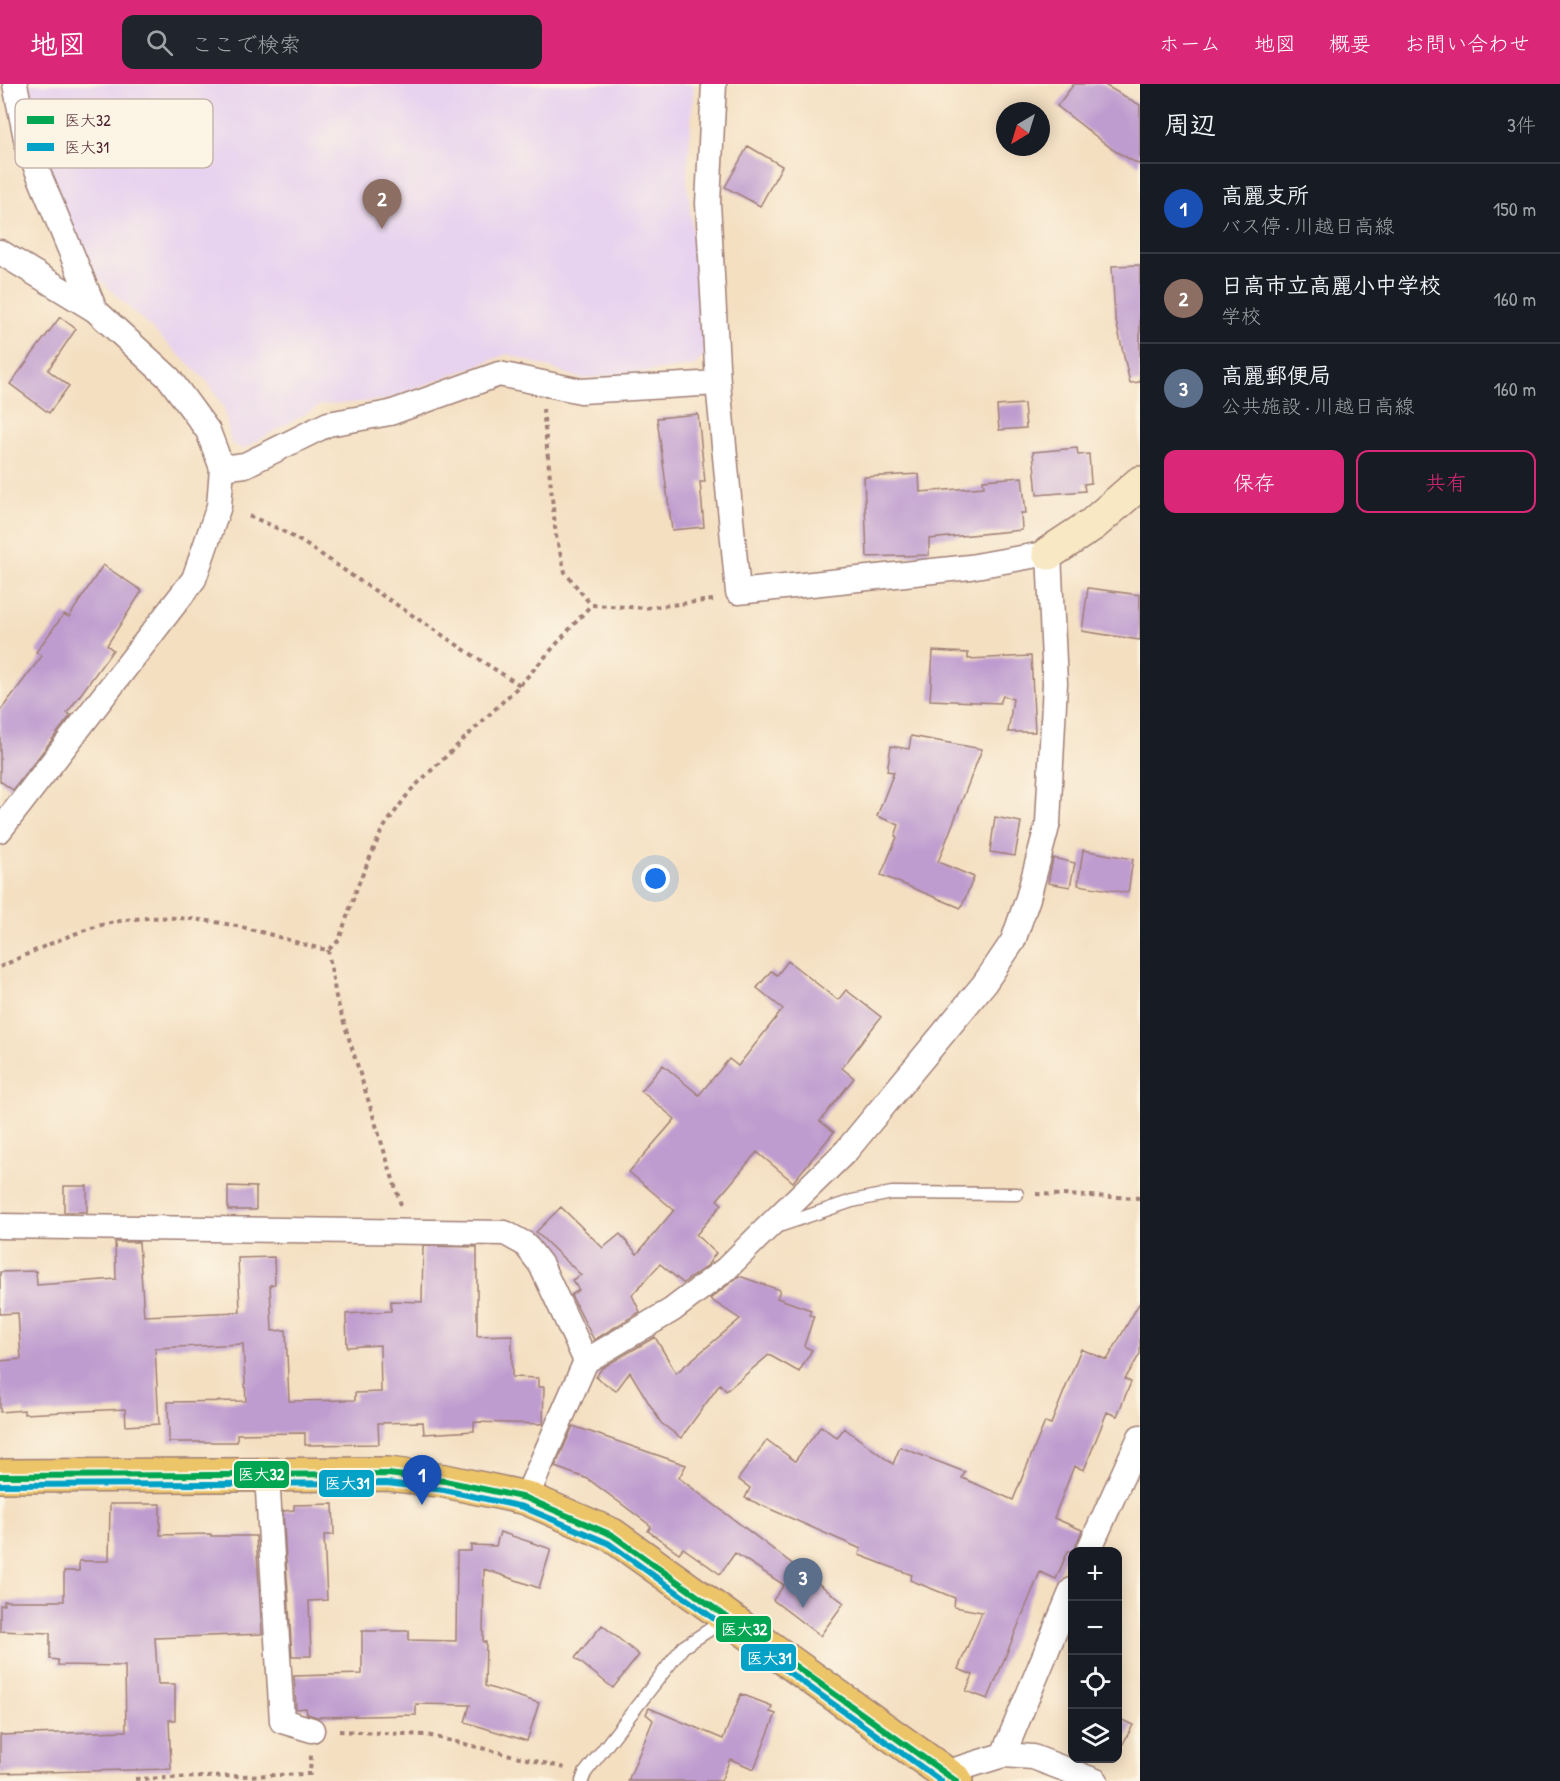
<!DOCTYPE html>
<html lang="ja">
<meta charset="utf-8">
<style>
body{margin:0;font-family:"Patrick Hand","Klee One",sans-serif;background:#20242c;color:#f1f3f6}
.controls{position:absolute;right:18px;bottom:18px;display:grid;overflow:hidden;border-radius:12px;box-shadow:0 3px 15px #0003}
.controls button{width:54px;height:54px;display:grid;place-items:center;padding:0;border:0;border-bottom:2px solid #363941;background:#171b24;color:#f1f3f6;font:30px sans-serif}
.compass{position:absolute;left:996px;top:18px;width:54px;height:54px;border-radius:50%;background:#171b24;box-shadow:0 3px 15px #0003;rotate:218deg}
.you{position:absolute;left:656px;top:795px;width:21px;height:21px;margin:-15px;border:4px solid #fff;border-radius:50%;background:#1a73e8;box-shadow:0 0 0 9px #1a73e833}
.badge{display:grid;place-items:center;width:39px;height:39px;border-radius:50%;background:#db2777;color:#fff;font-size:20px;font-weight:700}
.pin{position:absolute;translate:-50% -50px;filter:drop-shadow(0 2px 3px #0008)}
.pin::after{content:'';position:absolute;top:32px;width:21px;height:18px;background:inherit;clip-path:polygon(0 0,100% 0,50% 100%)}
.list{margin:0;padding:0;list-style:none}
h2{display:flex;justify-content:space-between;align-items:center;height:78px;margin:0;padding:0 24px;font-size:26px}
h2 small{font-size:20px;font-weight:400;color:#9ea1a6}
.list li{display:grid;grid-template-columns:39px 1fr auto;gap:18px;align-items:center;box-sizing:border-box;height:90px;padding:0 24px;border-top:2px solid #363941}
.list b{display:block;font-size:22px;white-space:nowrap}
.list p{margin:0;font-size:20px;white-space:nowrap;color:#9ea1a6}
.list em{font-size:20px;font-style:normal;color:#9ea1a6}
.actions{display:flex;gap:12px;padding:18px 24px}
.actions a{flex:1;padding:14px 0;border:2px solid #db2777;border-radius:12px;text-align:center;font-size:21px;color:#db2777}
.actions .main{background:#db2777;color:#fff}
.icon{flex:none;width:33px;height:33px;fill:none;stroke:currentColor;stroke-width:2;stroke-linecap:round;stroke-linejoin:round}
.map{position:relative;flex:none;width:1140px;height:1697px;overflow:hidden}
header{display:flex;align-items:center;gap:36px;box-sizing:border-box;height:84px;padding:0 30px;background:#db2777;color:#fff}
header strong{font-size:28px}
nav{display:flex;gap:33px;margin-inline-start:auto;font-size:21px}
.search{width:420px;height:54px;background:#20242c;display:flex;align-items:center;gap:15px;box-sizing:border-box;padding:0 21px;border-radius:12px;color:#9ea1a6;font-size:22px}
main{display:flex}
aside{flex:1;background:#171b24}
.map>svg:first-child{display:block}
.built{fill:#e7d2ef}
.building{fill:#bf9ccf}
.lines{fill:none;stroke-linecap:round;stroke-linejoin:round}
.lane-casing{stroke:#9f7f76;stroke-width:15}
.street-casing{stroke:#9f7f76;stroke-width:27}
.secondary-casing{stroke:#9f7f76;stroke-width:36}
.primary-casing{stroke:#9f7f76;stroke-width:36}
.path{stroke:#9f7f76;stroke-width:4;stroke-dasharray:4.5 4.5;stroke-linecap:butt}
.lane{stroke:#fff;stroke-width:12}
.street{stroke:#fff;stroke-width:24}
.secondary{stroke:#f8e8c3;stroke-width:33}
.primary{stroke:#edc569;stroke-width:33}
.bus-1-casing{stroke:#fcf5e5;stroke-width:10}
.bus-2-casing{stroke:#fcf5e5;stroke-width:10}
.bus-1{stroke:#00a651;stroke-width:6}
.bus-2{stroke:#04a2c6;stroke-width:6}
.key{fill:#fcf5e5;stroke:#c7b5ad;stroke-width:1.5}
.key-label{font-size:16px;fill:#4a1f2b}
.line-badge{stroke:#fcf5e5;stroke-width:2}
.badge-label{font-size:16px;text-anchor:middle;font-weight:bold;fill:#fff}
</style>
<header>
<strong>地図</strong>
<div class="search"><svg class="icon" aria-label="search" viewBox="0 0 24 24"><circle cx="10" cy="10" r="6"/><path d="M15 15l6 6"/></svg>ここで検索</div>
<nav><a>ホーム</a><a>地図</a><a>概要</a><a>お問い合わせ</a></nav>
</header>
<main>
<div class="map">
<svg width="1140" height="1697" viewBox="0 0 1140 1697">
<rect width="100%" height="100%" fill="#fcf5e5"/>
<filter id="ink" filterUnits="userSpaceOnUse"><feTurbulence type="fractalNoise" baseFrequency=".0167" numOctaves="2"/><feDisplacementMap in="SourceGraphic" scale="12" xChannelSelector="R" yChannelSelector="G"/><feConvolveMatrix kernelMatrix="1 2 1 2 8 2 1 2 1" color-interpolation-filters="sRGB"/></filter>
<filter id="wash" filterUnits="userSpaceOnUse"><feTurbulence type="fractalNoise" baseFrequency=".008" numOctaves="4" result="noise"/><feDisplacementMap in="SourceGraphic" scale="24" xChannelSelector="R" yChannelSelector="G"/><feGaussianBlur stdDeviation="1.35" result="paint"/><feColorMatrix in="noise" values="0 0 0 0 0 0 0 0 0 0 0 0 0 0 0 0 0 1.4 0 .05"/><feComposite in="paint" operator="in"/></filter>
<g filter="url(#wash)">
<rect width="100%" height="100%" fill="#f4dfc1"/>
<path class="built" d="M 23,0 L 694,0 L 687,95 L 705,271 L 694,282 L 582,295 L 508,270 L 385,316 L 321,321 L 243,365 L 231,359 L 224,324 L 208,298 L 98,194 L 41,87 Z"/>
<g id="blocks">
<path class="building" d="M 1074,0 L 1103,0 L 1140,21 L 1140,81 L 1115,67 L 1057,22 Z
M 748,62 L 782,82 L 760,122 L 725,103 Z
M 1140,181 L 1140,298 L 1130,299 L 1115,233 L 1112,182 Z
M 60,233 L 76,245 L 48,286 L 69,302 L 49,329 L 10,300 Z
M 1024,320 L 1026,344 L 999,346 L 997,322 Z
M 698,330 L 705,398 L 700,398 L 704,443 L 672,446 L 657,334 Z
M 1077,364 L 1078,371 L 1089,370 L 1091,399 L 1084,400 L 1085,407 L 1037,411 L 1033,368 Z
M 919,390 L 920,408 L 984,403 L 983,396 L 1022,393 L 1026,429 L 1021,429 L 1022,446 L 929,455 L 929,471 L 867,473 L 864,393 Z
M 103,481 L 142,507 L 107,561 L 113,566 L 67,629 L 71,631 L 13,706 L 0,697 L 0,627 L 42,572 L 36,568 L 64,530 L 69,533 Z
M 1088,504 L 1140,511 L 1140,556 L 1082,547 Z
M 933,567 L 968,569 L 968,575 L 1031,572 L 1035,648 L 1008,648 L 1013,615 L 1003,612 L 1000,619 L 930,616 Z
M 911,652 L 982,665 L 938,778 L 974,793 L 961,824 L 881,791 L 897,753 L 895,752 L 899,741 L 877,732 L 894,688 L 887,687 L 891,662 L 909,665 Z
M 995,733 L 1021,738 L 1015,772 L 990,768 Z
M 1083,766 L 1133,775 L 1128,809 L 1078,801 Z
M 1053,774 L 1075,779 L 1070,803 L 1048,799 Z
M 788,877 L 838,916 L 846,906 L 881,933 L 842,984 L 854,994 L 820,1037 L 834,1048 L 793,1098 L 757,1068 L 717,1116 L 722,1120 L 696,1151 L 716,1169 L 707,1182 L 683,1199 L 660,1180 L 632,1211 L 640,1228 L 594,1256 L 571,1211 L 579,1206 L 572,1196 L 581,1191 L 536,1148 L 561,1123 L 603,1164 L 620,1150 L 637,1170 L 674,1126 L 629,1088 L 675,1035 L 641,1007 L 663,981 L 699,1011 L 729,975 L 738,982 L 783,925 L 757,904 L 771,887 L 777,891 Z
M 64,1102 L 87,1102 L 87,1128 L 64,1128 Z
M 228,1102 L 256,1103 L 256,1126 L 228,1126 Z
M 115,1158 L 139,1158 L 144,1232 L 240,1228 L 238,1174 L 274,1173 L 275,1200 L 270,1201 L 272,1247 L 286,1246 L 289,1317 L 355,1316 L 355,1309 L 381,1308 L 380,1261 L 347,1263 L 346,1230 L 391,1227 L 391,1217 L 422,1218 L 423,1162 L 477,1163 L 477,1252 L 512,1251 L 512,1293 L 538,1294 L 538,1303 L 544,1303 L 543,1340 L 474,1338 L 474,1347 L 424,1350 L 423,1338 L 378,1339 L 379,1360 L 305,1361 L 305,1349 L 237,1350 L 237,1358 L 169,1358 L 168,1318 L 246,1317 L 243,1260 L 155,1264 L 159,1340 L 126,1342 L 125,1325 L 24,1330 L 24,1326 L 0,1328 L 0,1277 L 21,1275 L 18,1229 L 0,1230 L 0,1188 L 36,1187 L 37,1201 L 116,1195 Z
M 739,1192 L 780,1206 L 777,1214 L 811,1226 L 809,1231 L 814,1232 L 804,1262 L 812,1266 L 799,1288 L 769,1271 L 726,1307 L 720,1300 L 681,1354 L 661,1339 L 630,1288 L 616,1307 L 596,1293 L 602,1284 L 655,1253 L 676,1289 L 740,1235 L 710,1215 Z
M 1140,1218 L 1140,1270 L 1125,1295 L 1131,1298 L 1117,1332 L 1107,1328 L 1084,1386 L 1074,1382 L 1054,1434 L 1082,1446 L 1074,1467 L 1068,1467 L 1056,1495 L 1040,1488 L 988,1615 L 966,1607 L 973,1591 L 958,1585 L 982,1528 L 954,1523 L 955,1514 L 910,1496 L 912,1491 L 859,1471 L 861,1465 L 745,1414 L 750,1404 L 738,1395 L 767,1356 L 795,1377 L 821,1342 L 837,1354 L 844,1344 L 893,1380 L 900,1363 L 965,1388 L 962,1394 L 1013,1416 L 1045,1338 L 1051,1340 L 1081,1265 L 1107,1276 Z
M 573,1342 L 686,1381 L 679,1394 L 844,1519 L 820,1552 L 773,1516 L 784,1501 L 735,1469 L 720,1490 L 683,1464 L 679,1469 L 648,1447 L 651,1442 L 588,1395 L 555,1383 Z
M 110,1420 L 160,1420 L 160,1451 L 211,1450 L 211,1452 L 256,1452 L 262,1550 L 155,1554 L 158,1600 L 175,1600 L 175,1636 L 169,1636 L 171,1685 L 0,1689 L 0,1651 L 126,1647 L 125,1582 L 58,1581 L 58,1576 L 50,1575 L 50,1549 L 0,1547 L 0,1521 L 4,1521 L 4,1517 L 64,1517 L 64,1487 L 79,1487 L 79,1477 L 109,1477 Z
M 333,1420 L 334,1451 L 324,1451 L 327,1516 L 309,1517 L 311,1572 L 292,1572 L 283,1427 L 294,1426 L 294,1421 Z
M 500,1448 L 551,1465 L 539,1504 L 484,1485 L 483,1558 L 486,1558 L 485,1602 L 539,1619 L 527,1657 L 465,1638 L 470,1621 L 416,1620 L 416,1631 L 317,1633 L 307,1630 L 306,1624 L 296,1625 L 294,1592 L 362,1590 L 362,1547 L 409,1547 L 409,1556 L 456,1557 L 457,1467 L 471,1467 L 471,1461 L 496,1462 Z
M 602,1541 L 639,1571 L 613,1604 L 575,1574 Z
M 741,1610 L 772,1622 L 770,1628 L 776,1630 L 754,1685 L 730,1675 L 721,1697 L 628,1697 L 653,1636 L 646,1630 L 649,1624 L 723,1655 Z
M 1118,1634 L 1133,1641 L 1118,1669 Z"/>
</g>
</g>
<g filter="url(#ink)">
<use href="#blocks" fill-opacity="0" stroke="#9f7f76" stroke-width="1.5"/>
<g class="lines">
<g class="lane-casing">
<path id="lane" d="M 773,1144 L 852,1117 L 892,1109 L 1017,1110
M 582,1697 L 585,1689 L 683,1563 L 726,1535"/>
</g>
<g class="street-casing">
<path id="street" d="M 15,0 L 28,64 L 95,226
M 0,168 L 95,226 L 169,294 L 208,347 L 222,384 L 245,381 L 328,340 L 390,329 L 499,290 L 581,307 L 718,299
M 0,746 L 194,495 L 219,422 L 222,384
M 0,1142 L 505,1149 L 525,1160 L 541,1181 L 586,1277
M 267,1391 L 282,1637 L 312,1646
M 526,1414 L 586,1277 L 672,1226 L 726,1185 L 764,1147 L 847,1066 L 984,900 L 1013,857 L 1028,814 L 1048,739 L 1055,599 L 1049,469 L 970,483 L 738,508 L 718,299 L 708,119 L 714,0
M 1088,1468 L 1140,1353
M 1003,1671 L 1072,1506
M 945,1689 L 1003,1671 L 1033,1673 L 1096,1697"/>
</g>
<g class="secondary-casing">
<path id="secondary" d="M 1049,469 L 1093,440 L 1140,399"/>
</g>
<g class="primary-casing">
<path id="primary" d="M 0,1392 L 388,1390 L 445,1397 L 526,1414 L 612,1451 L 956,1697"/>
</g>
<path class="path" d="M 543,325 L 556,452 L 565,488 L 591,521
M 520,601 L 591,521 L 645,524 L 713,516
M 328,866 L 336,913 L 401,1121
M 0,883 C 32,868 64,852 98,842 C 150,827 210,834 261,848 C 284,854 305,862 328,866 L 339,856 L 358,801 L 382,746 L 410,707 L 520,601 C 464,567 412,530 357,495 C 322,471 286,444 245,431
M 1036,1110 L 1140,1114
M 339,1647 L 427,1651 L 565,1684
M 135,1695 L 310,1690 L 311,1671"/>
<use href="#lane" class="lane"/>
<use href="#street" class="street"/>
<use href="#secondary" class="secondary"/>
<use href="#primary" class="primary"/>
<g class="bus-1-casing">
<path id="bus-1" d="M 0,1392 L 388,1390 L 445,1397 L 526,1414 L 612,1451 L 956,1697"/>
</g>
<g class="bus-2-casing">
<path id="bus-2" d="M 0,1401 L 387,1399 L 444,1406 L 523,1423 L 608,1459 L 941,1697"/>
</g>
<use href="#bus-1" class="bus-1"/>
<use href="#bus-2" class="bus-2"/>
</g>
</g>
<rect x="15" y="15" width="198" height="69" rx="9" class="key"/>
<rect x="27" y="32" width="27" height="8" fill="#00a651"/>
<rect x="27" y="59" width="27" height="8" fill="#04a2c6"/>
<g class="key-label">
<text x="64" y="42">医大32</text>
<text x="64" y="69">医大31</text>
</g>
<g class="line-badge">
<rect x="233" y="1376" width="57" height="29" rx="6" fill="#00a651"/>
<rect x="318" y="1385" width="57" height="29" rx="6" fill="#04a2c6"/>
<rect x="715" y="1531" width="57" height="28" rx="6" fill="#00a651"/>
<rect x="740" y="1559" width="57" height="29" rx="6" fill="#04a2c6"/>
</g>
<g class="badge-label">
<text x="261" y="1396">医大32</text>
<text x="347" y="1405">医大31</text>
<text x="744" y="1551">医大32</text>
<text x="769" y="1580">医大31</text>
</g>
</svg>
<div class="controls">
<button>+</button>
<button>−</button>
<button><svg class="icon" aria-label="locate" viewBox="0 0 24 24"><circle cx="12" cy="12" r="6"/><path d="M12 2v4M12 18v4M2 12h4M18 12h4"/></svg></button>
<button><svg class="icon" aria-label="layers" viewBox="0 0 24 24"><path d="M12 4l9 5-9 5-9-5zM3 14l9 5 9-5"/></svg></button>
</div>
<svg class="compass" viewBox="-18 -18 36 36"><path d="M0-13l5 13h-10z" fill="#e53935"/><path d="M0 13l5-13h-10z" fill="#9ea1a6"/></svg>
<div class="you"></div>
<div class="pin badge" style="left:422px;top:1421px;background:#1a4fb4">1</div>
<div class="pin badge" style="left:382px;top:145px;background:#8d6e63">2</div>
<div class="pin badge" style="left:803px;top:1524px;background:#5c6f8a">3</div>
</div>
<aside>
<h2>周辺<small>3件</small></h2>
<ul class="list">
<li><span class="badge" style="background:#1a4fb4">1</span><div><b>高麗支所</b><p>バス停 · 川越日高線</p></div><em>150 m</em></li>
<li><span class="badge" style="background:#8d6e63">2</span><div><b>日高市立高麗小中学校</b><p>学校</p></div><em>160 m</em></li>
<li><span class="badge" style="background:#5c6f8a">3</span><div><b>高麗郵便局</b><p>公共施設 · 川越日高線</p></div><em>160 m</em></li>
</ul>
<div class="actions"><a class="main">保存</a><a>共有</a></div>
</aside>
</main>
